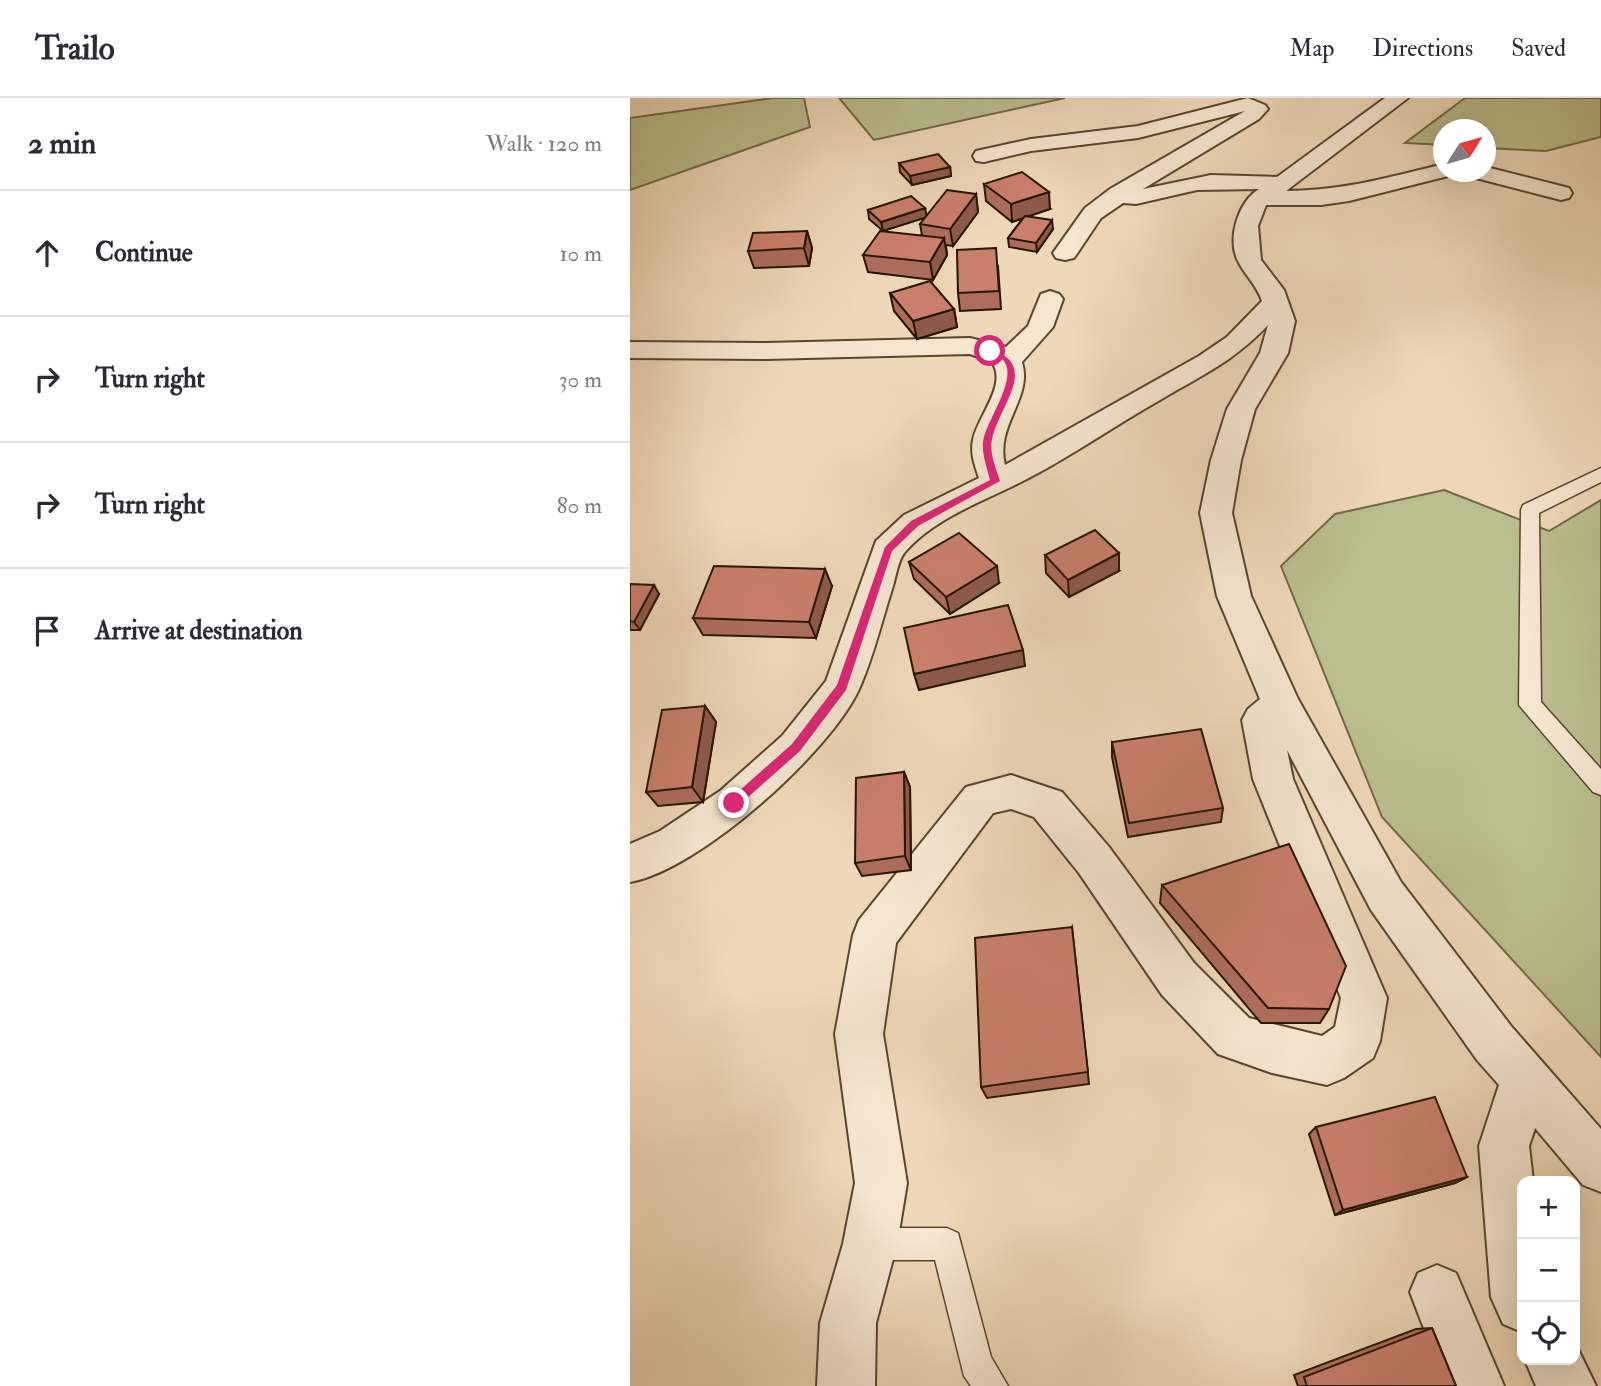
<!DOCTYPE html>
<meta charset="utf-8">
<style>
body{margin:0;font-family:"IM FELL Double Pica",serif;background:#f7f7f7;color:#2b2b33}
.controls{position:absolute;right:21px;bottom:21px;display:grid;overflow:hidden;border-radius:14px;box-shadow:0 7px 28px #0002}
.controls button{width:63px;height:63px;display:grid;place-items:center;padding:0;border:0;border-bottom:2px solid #e1e1e2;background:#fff;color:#2b2b33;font:35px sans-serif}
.compass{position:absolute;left:803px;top:21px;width:63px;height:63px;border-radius:50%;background:#fff;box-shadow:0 7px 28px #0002;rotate:53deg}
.stop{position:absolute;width:21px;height:21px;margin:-16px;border:5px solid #db2777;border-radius:50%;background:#fff}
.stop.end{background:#db2777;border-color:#fff;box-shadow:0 2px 7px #0008}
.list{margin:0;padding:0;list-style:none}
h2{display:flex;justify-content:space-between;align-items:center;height:91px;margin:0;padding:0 28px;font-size:30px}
h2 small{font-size:23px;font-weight:400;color:#7c7c81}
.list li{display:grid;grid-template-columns:46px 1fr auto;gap:21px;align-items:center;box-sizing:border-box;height:126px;padding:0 28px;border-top:2px solid #e1e1e2}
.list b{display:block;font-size:26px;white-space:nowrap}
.list em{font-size:23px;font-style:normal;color:#7c7c81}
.icon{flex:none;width:38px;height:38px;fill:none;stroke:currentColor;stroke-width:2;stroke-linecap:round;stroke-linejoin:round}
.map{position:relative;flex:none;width:971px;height:1288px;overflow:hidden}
header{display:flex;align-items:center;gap:42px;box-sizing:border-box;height:98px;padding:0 35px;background:#fff;border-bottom:2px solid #e1e1e2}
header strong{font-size:33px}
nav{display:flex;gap:38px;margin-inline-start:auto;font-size:24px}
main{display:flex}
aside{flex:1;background:#fff}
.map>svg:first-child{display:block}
.green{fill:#bbbe8d;stroke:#706a46;stroke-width:2}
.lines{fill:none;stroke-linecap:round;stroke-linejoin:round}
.service-casing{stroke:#58462e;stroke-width:3}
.minor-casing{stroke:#58462e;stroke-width:4}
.service{fill:#f5e6d0;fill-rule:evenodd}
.minor{fill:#f5e6d0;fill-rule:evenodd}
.wall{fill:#ae6d5c;stroke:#261500;stroke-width:2}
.shaded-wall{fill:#8d594b;stroke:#261500;stroke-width:2}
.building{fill:#ca7f6b;stroke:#261500;stroke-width:2}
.route{fill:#db2777}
</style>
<header>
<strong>Trailo</strong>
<nav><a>Map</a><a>Directions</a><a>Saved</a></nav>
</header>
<main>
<aside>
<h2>2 min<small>Walk · 120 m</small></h2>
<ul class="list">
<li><svg class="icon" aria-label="ahead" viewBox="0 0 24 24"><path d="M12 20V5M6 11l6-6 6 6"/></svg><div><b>Continue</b></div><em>10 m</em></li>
<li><svg class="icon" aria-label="right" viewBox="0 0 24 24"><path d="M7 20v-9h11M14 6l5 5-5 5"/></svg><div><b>Turn right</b></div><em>30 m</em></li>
<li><svg class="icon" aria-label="right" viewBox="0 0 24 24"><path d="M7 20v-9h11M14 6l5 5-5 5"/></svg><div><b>Turn right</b></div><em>80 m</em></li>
<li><svg class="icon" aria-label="arrive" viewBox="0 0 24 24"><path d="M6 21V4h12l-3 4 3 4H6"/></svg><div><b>Arrive at destination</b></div></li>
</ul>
</aside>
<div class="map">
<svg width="971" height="1288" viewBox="0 0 971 1288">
<rect width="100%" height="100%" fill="#efd8b7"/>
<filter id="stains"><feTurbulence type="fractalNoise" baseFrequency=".00286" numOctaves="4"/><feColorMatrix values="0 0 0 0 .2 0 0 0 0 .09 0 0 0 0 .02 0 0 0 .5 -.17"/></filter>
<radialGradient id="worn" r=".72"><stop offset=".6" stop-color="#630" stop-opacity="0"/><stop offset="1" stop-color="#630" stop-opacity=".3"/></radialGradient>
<path class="green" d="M 143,0 L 174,0 L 180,29 L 0,92 L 0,20 Z
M 209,0 L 435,0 L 244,42 Z
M 835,0 L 971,0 L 971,39 L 916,53 L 856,50 L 856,32 L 814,32 L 813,47 L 775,45 Z
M 814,392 L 919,433 L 971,402 L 971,959 L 752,719 L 651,468 L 705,416 Z"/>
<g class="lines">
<g class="service-casing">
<path id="service" d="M 971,370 L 971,384 L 909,415 L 911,604 L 971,671 L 971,697 L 963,694 L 889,607 L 891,412 L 893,407 Z
M 240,1130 L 317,1130 L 328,1135 L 361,1259 L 378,1288 L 341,1288 L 334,1278 L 305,1162 L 240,1162 L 229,1157 L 224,1146 L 229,1135 Z"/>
</g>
<g class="minor-casing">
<path id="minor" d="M 618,0 L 635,7 L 638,11 L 629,21 L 513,91 L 581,77 L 647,79 L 755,0 L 778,0 L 656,93 C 711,93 760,79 814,66 L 814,74 L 824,74 L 822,77 L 719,103 L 691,107 L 636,107 L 628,128 L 631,162 L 654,192 L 665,223 L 658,255 L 625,311 L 611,362 L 602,415 L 621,498 L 668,601 L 771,784 L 881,928 L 971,1031 L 971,1094 L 953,1087 L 905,1030 L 899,1048 L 903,1083 L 892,1083 L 892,1234 L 873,1226 L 861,1199 L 849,1048 L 869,987 L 847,962 L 741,812 L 657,652 L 663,681 L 757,900 L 750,943 L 743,960 L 714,980 L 697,987 L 642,975 L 588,956 L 532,897 L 449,775 L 404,719 L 381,711 L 363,715 L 266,845 L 253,936 L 277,1085 L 267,1146 L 246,1225 L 245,1288 L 187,1288 L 190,1225 L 213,1146 L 225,1085 L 205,936 L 223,837 L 229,822 L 336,689 L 381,677 L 432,694 L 479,749 L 564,865 L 619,920 L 692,938 L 705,929 L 711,900 L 623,681 L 612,622 L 618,611 L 630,601 L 587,498 L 570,415 L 581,362 L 597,311 L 630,255 L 638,227 C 603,264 572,277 530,302 C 484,328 440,359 393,383 C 354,403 304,420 275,454 C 268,462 266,478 263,488 C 252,522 244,557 230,589 C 203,652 68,773 0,784 L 0,746 L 30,733 L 90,693 L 152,638 L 196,583 L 246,443 L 274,417 L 349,380 C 345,368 340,355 343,342 C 347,319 378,287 362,264 L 340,256 L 136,261 L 0,260 L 0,244 L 136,245 L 340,240 L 376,249 L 398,228 L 411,196 L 420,193 L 429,196 L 433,201 L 423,229 L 392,264 C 403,301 365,326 375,367 L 569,258 L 597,239 L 632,203 C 627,188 616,178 609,165 C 596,142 608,104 629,91 L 567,92 L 506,106 L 493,105 L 471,120 L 444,160 L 435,162 L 426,160 L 423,155 L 455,110 L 480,91 L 615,13 L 508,40 L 401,53 L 354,64 L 346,63 L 343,58 L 346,53 L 401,41 L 508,28 Z
M 856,69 L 939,90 L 942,95 L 939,100 L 931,102 L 842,79 L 839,74 L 856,74 Z
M 807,1167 L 826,1175 L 874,1288 L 816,1288 L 780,1194 L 788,1175 Z
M 945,1245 L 966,1288 L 906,1288 L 895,1262 L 945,1262 Z"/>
</g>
<use href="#service" class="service"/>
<use href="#minor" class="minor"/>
</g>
<path class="wall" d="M 269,65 L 320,69 L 321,78 L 282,87 L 270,74 Z
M 354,86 L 420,111 L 398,118 L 423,131 L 407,154 L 379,149 L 378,140 L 393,120 L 382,124 L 356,103 Z
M 346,96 L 348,114 L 323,148 L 316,147 L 317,157 L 303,182 L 238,174 L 233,157 L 292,137 L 290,126 L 296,119 L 253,133 L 239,121 L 238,112 L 296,119 Z
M 177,133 L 182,150 L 179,168 L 124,170 L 118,153 Z
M 368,168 L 371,211 L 330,213 L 328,195 Z
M 260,195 L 324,211 L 327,229 L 287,241 L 264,213 Z
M 415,457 L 489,473 L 439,499 L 416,475 Z
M 279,464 L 369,485 L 320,516 L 284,481 Z
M 0,486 L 29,496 L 10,532 L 0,532 Z
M 202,488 L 186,540 L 73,537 L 63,520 Z
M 75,608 L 86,624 L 73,704 L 28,708 L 16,694 Z
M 482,644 L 593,710 L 591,724 L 498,739 L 482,659 Z
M 274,674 L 280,689 L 281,772 L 232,778 L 225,765 Z
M 532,787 L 699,911 L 690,925 L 631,925 L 530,805 Z
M 442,829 L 459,986 L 357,1000 L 351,989 Z
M 686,1029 L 837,1079 L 825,1085 L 705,1117 L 679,1036 Z
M 802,1230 L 826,1288 L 668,1288 L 664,1277 L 786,1231 Z"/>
<path class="shaded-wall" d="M 320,69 L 321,78 L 282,87 L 280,78 Z
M 419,94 L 420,111 L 382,124 L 381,106 Z
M 346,96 L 348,114 L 323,148 L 320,131 Z
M 295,110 L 297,119 L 253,133 L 251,124 Z
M 422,122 L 423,131 L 407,154 L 406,145 Z
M 177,133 L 182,150 L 179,168 L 174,150 Z
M 314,140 L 317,157 L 303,182 L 300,164 Z
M 324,211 L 327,229 L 287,241 L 283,223 Z
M 489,455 L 489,473 L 439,499 L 438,482 Z
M 367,468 L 369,485 L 320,516 L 316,499 Z
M 195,471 L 202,488 L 186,540 L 179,524 Z
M 24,487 L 29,496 L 10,532 L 4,524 Z
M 393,552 L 395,568 L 289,592 L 284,576 Z
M 75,608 L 86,624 L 73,704 L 62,689 Z
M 274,674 L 280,689 L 281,772 L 275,758 Z
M 837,1079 L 825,1085 L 705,1117 L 713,1112 Z"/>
<path class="building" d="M 308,56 L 320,69 L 280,78 L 269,65 Z
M 392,74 L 419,94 L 381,106 L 354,86 Z
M 317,92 L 346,96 L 320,131 L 290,126 Z
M 281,98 L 295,110 L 251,124 L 238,112 Z
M 395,118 L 422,122 L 406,145 L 378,140 Z
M 177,133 L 174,150 L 118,153 L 123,135 Z
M 250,133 L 314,140 L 300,164 L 233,157 Z
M 366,150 L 369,193 L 328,195 L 327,152 Z
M 300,183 L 324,211 L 283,223 L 260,195 Z
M 465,432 L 489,455 L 438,482 L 415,457 Z
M 329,435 L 367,468 L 316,499 L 279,464 Z
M 84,468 L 195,471 L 179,524 L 63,520 Z
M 0,486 L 24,487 L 4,524 L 0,523 Z
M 378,507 L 393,552 L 284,576 L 274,530 Z
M 75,608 L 62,689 L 16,694 L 32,612 Z
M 571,631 L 593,710 L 499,725 L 482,644 Z
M 274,674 L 275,758 L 225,765 L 226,680 Z
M 659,746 L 716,868 L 699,911 L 638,910 L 532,787 Z
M 442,829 L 458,974 L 351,989 L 345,840 Z
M 805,999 L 837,1079 L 713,1112 L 686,1029 Z
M 802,1230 L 826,1288 L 677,1288 L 674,1279 Z"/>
<path class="route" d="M 360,251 C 411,267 369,308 362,341 C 359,355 366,370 370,383 L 288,428 L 262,453 L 216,592 L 170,653 L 108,708 L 100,708 L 100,701 L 162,646 L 207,587 L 255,449 L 281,423 L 360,382 C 357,370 352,357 353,344 C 355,324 391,278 372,261 C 369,258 361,256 357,255 Z"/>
<rect width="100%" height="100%" filter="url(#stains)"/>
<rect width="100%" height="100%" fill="url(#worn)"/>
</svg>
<div class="controls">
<button>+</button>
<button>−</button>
<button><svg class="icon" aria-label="locate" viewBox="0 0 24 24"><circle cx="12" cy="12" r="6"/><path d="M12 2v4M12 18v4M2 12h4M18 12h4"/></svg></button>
</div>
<svg class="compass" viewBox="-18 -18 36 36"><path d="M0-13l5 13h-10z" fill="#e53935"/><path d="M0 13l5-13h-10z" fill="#7c7c81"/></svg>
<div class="stop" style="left:360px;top:253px"></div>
<div class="stop end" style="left:104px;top:705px"></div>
</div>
</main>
